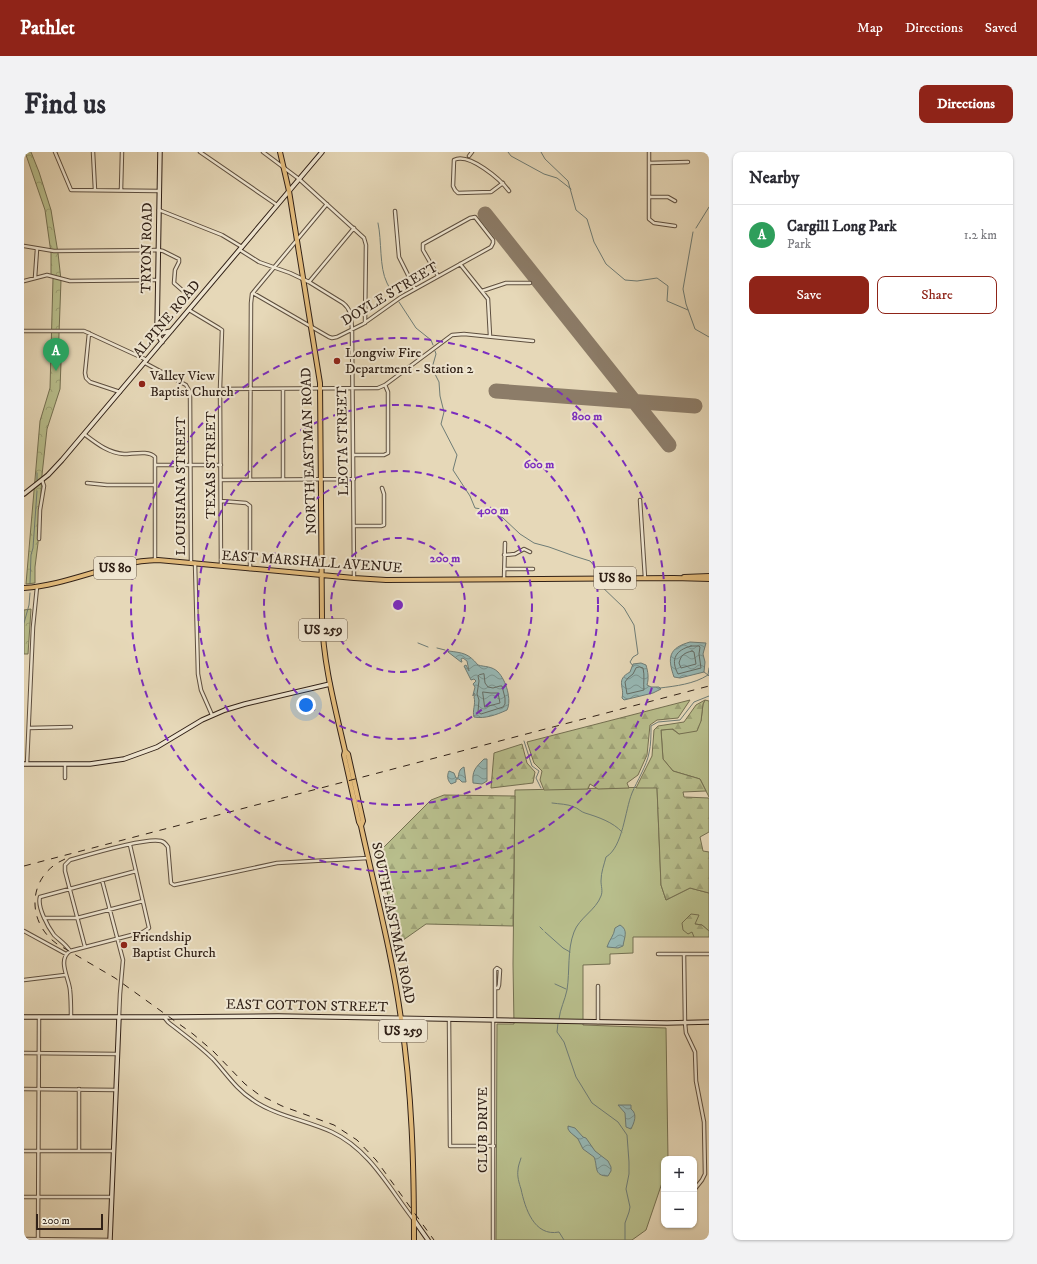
<!DOCTYPE html>
<meta charset="utf-8">
<style>
body{margin:0;font-family:"IM FELL DW Pica",serif;background:#f2f2f3;color:#2b2b33}
.controls{position:absolute;right:12px;bottom:12px;display:grid;overflow:hidden;border-radius:8px;box-shadow:0 1px 3px #0004}
.controls button{width:36px;height:36px;display:grid;place-items:center;padding:0;border:0;border-bottom:1px solid #e1e1e2;background:#fff;color:#2b2b33;font:20px sans-serif}
.scale{position:absolute;left:12px;bottom:10px;width:67px;box-sizing:border-box;padding-left:4px;border:2px solid #312117;border-top:0;font-size:11px;line-height:14px;white-space:nowrap;color:#312117;-webkit-text-stroke:3px #efe6d1;paint-order:stroke}
.you{position:absolute;left:282px;top:553px;width:14px;height:14px;margin:-10px;border:3px solid #fff;border-radius:50%;background:#1a73e8;box-shadow:0 0 0 6px #1a73e833}
.badge{display:grid;place-items:center;width:26px;height:26px;border-radius:50%;background:#8f2418;color:#fff;font-size:13px;font-weight:700}
.pin{position:absolute;translate:-50% -33px;filter:drop-shadow(0 1px 2px #0008)}
.pin::after{content:'';position:absolute;top:21px;width:14px;height:12px;background:inherit;clip-path:polygon(0 0,100% 0,50% 100%)}
.list{margin:0;padding:0;list-style:none}
h2{display:flex;justify-content:space-between;align-items:center;height:52px;margin:0;padding:0 16px;font-size:17px}
h2 small{font-size:13px;font-weight:400;color:#7c7c81}
.list li{display:grid;grid-template-columns:26px 1fr auto;gap:12px;align-items:center;box-sizing:border-box;height:60px;padding:0 16px;border-top:1px solid #e1e1e2}
.list b{display:block;font-size:15px;white-space:nowrap}
.list p{margin:0;font-size:13px;white-space:nowrap;color:#7c7c81}
.list em{font-size:13px;font-style:normal;color:#7c7c81}
.actions{display:flex;gap:8px;padding:12px 16px}
.actions a{flex:1;padding:9px 0;border:1px solid #8f2418;border-radius:8px;text-align:center;font-size:14px;color:#8f2418}
.actions .main{background:#8f2418;color:#fff}
.map{position:relative;flex:none;width:685px;height:1088px;overflow:hidden;border-radius:8px}
header{display:flex;align-items:center;gap:24px;box-sizing:border-box;height:56px;padding:0 20px;background:#8f2418;color:#fff}
header strong{font-size:19px}
nav{display:flex;gap:22px;margin-inline-start:auto;font-size:14px}
.intro{display:flex;align-items:center;justify-content:space-between;box-sizing:border-box;height:96px;padding:0 24px}
h1{margin:0;font-size:28px}
.button{padding:10px 18px;border-radius:8px;background:#8f2418;color:#fff;font-size:14px;font-weight:700}
main{display:flex;gap:24px;padding:0 24px}
aside{flex:1;background:#fff;border-radius:8px;box-shadow:0 1px 3px #0004}
.map>svg:first-child{display:block}
.grass{fill:#b8be8c;stroke:#747052}
.forest{fill:url(#forest-firs);stroke:#747052}
.park{fill:url(#park-crowns);stroke:#747052}
.water{fill:url(#water-waves);stroke:#6e7c76}
.lines{fill:none;stroke-linecap:round;stroke-linejoin:round}
.shore{stroke:#646d66;stroke-width:1}
.stream{stroke:#6e7c76;stroke-width:1}
.runway{stroke:#8c7c68;stroke-width:15}
.street-casing{stroke:#5e4f3f;stroke-width:4.5}
.secondary-casing{stroke:#312117;stroke-width:5.5}
.primary-casing{stroke:#312117;stroke-width:6}
.street{stroke:#efe6d1;stroke-width:2.5}
.secondary{stroke:#efe6d1;stroke-width:3.5}
.primary{stroke:#e3bc7c;stroke-width:4}
.rail{stroke:#312117;stroke-width:1;stroke-dasharray:7 7;stroke-linecap:butt}
.ring{fill:none;stroke:#7b2cbf;stroke-width:2;stroke-dasharray:7 5}
.poi-dot{fill:#8f2418;stroke:#efe6d1;stroke-width:1.5}
.labels{text-anchor:middle;dominant-baseline:central;stroke-width:4;stroke-linejoin:round;paint-order:stroke}
.shield{fill:#efe6d1;stroke:#6a5c4f;stroke-width:1}
.shield-label{font-size:13px;font-weight:bold;fill:#312117}
.street-label{font-size:14px;fill:#312117;stroke:#efe6d1}
.poi-label{font-size:14px;fill:#312117;stroke:#efe6d1;text-anchor:start}
.centre{fill:#7b2cbf;stroke:#efe6d1;stroke-width:2}
.ring-label{font-size:12px;text-anchor:middle;font-weight:bold;fill:#7b2cbf;stroke:#efe6d1;stroke-width:4;stroke-linejoin:round;paint-order:stroke}
</style>
<header>
<strong>Pathlet</strong>
<nav><a>Map</a><a>Directions</a><a>Saved</a></nav>
</header>
<div class="intro"><h1>Find us</h1><a class="button">Directions</a></div>
<main>
<div class="map">
<svg width="685" height="1088" viewBox="0 0 685 1088">
<defs>
<pattern id="forest-firs" width="22" height="20" patternUnits="userSpaceOnUse"><rect width="22" height="20" fill="#b8be8c"/><path d="M5 1l3.5 6h-7zM16 11l3.5 6h-7z" fill="#9fa378"/></pattern>
<pattern id="park-crowns" width="20" height="18" patternUnits="userSpaceOnUse"><rect width="20" height="18" fill="#b8be8c"/><path d="M2 6a3 3 0 1 1 6 0M12 15a3 3 0 1 1 6 0" fill="none" stroke="#9fa378"/></pattern>
<pattern id="water-waves" width="16" height="10" patternUnits="userSpaceOnUse"><rect width="16" height="10" fill="#97b9b6"/><path d="M0 5q4-4 8 0t8 0" fill="none" stroke="#7c9693"/></pattern>
</defs>
<rect width="100%" height="100%" fill="#e6d8b8"/>
<filter id="stains"><feTurbulence type="fractalNoise" baseFrequency=".005" numOctaves="4"/><feColorMatrix values="0 0 0 0 .2 0 0 0 0 .09 0 0 0 0 .02 0 0 0 .5 -.17"/></filter>
<radialGradient id="worn" r=".72"><stop offset=".6" stop-color="#630" stop-opacity="0"/><stop offset="1" stop-color="#630" stop-opacity=".3"/></radialGradient>
<path class="grass" d="M 681,548 L 685,549 L 685,645 L 676,627 L 649,619 L 639,607 L 637,578 L 648,577 L 655,582 L 677,569 L 679,552 Z
M 633,635 L 637,733 L 642,748 L 666,736 L 685,741 L 685,779 L 678,773 L 671,772 L 667,762 L 670,785 L 609,785 L 609,801 L 586,802 L 586,812 L 559,813 L 559,873 L 642,876 L 644,1007 L 640,1007 L 640,1025 L 622,1078 L 608,1088 L 472,1088 L 473,872 L 490,872 L 489,812 L 491,638 Z"/>
<path class="forest" d="M 666,548 L 654,566 L 633,568 L 626,573 L 623,603 L 614,623 L 603,631 L 605,636 L 574,637 L 566,632 L 564,637 L 520,638 L 516,628 L 518,619 L 510,611 L 503,590 Z
M 681,548 L 679,552 L 677,569 L 673,579 L 655,582 L 649,577 L 637,578 L 639,607 L 649,619 L 676,627 L 682,639 L 659,640 L 660,645 L 685,646 L 685,680 L 676,685 L 679,699 L 685,700 L 685,741 L 666,736 L 642,748 L 637,733 L 633,636 L 612,636 L 628,604 L 630,578 L 634,574 L 660,570 L 672,553 Z
M 498,592 L 503,611 L 511,620 L 509,631 L 467,636 L 470,601 Z
M 420,643 L 491,644 L 489,774 L 402,772 L 375,791 L 354,701 L 407,648 Z
M 667,762 L 675,763 L 671,772 L 678,773 L 685,779 L 685,785 L 670,785 L 668,780 L 664,782 L 659,778 L 658,771 Z"/>
<path class="park" d="M 1,0 L 7,0 L 15,20 L 27,58 L 34,101 L 37,128 L 34,209 L 37,210 L 36,237 L 23,277 L 18,323 L 14,391 L 11,415 L 11,431 L 2,432 L 16,269 L 26,236 L 29,126 L 27,122 L 27,101 L 21,58 Z
M 7,457 L 4,502 L 0,502 L 0,458 Z"/>
<path class="water" d="M 666,490 L 682,491 L 679,502 L 681,510 L 680,520 L 656,526 L 650,525 C 643,505 645,496 666,490 Z
M 425,499 C 439,501 444,501 454,513 C 461,515 468,514 474,520 C 482,528 488,548 483,558 C 472,563 461,567 450,565 C 448,559 452,552 450,545 L 451,543 L 450,541 L 449,544 L 449,543 L 451,535 L 449,532 L 452,529 L 450,527 L 447,528 L 440,514 L 442,513 L 445,519 L 443,509 L 439,506 L 437,507 L 438,510 L 437,510 L 424,500 Z
M 617,511 L 622,513 C 624,520 625,526 623,533 L 627,535 L 635,535 L 637,537 L 629,541 L 600,548 L 598,546 C 601,535 591,528 606,520 L 609,512 Z
M 460,607 L 463,607 L 463,629 L 458,632 L 449,631 C 448,619 451,616 460,607 Z
M 440,615 L 442,630 L 438,630 L 435,627 L 432,627 L 432,630 L 427,632 C 423,628 423,623 425,619 L 430,621 L 432,626 L 434,626 C 435,621 435,617 440,615 Z
M 596,773 C 605,778 600,786 599,794 L 594,796 L 583,795 C 585,788 590,784 591,776 Z
M 594,953 L 607,953 L 607,957 C 614,962 610,971 607,977 L 602,975 L 601,961 Z
M 544,974 L 551,976 L 559,985 L 562,986 L 571,999 L 584,1009 L 587,1015 L 587,1019 L 584,1024 C 569,1024 574,1014 570,1005 L 559,997 L 554,987 L 546,980 L 544,977 Z"/>
<g class="lines">
<path class="shore" d="M 667,494 L 675,494 L 676,495 L 675,502 L 677,516 L 654,522 C 646,507 652,498 667,494 Z
M 668,499 L 670,500 L 672,512 L 657,516 L 655,511 C 657,503 660,501 668,499 Z
M 616,515 L 619,516 C 621,524 619,531 620,538 L 603,542 L 601,530 L 604,526 L 609,522 L 612,516 Z
M 460,522 L 461,531 L 464,535 L 469,536 L 476,534 L 478,534 L 481,546 L 481,552 L 479,555 L 457,562 L 454,560 L 455,548 L 453,542 L 455,529 L 454,524 L 455,523 Z
M 459,540 L 467,541 L 474,541 L 476,551 L 461,555 Z"/>
<path class="stream" d="M 484,0 L 487,4 L 520,22 L 533,26 L 547,37
M 517,0 L 521,7 L 544,29 L 552,58 L 563,67 L 570,90 L 582,112 L 601,128 L 613,129 L 633,126 L 644,134 L 643,149 L 664,158
M 354,71 C 358,89 355,115 363,131 C 365,135 368,140 371,144
M 672,76 L 685,55
M 669,80 L 659,137 L 662,152 L 671,177 L 685,185
M 375,150 L 392,176 L 407,188 L 409,193
M 411,199 L 412,202 L 408,216 L 415,230 L 416,244 L 420,260 L 417,272 L 433,303 L 429,318 L 446,344 L 451,356 L 464,358 L 479,366 L 496,382 L 510,391 L 525,395 L 550,404 L 566,409 L 574,418 L 574,422
M 13,321 L 13,328
M 6,431 L 7,403 L 9,396 L 13,339
M 574,431 L 600,456 L 610,473 L 614,502 L 609,505 L 606,510 L 609,514
M 0,471 L 5,453 L 6,441
M 394,491 L 404,495
M 413,496 L 421,498
M 680,520 L 684,523 L 685,516
M 636,536 C 652,534 670,532 684,523 L 685,524
M 500,589 L 508,614 L 515,619 L 512,626 L 517,636
M 528,651 C 535,652 544,652 550,655 C 554,656 557,660 561,661 C 574,665 589,670 598,680
M 516,775 L 519,778
M 521,780 L 539,796 L 546,800
M 531,832 L 542,837
M 535,867 C 536,857 541,848 543,838 C 546,819 543,798 550,780 C 555,766 572,758 577,744 C 579,739 577,734 577,729 C 577,720 580,713 582,705 C 599,695 601,658 608,641 C 613,629 623,613 625,601 C 627,593 627,583 627,574 L 634,570 L 656,568 L 670,550 L 685,544
M 534,871 L 533,880 L 540,890 L 552,925 L 557,933 L 568,951 L 594,970 L 603,983 L 605,1010 L 605,1022 L 602,1037 L 606,1055 L 605,1060 L 601,1071 L 601,1088
M 497,1006 C 496,1010 494,1014 494,1018 C 493,1024 495,1031 497,1037 C 501,1056 510,1085 535,1080 L 540,1088"/>
<path class="runway" d="M 461,62 L 645,293
M 472,239 L 671,254"/>
<g class="street-casing">
<path id="street" d="M 31,0 L 47,38 L 135,39
M 69,0 L 71,38
M 176,0 L 253,53
M 239,0 L 275,27 L 340,86 L 342,93 L 341,171
M 625,0 L 625,67 L 630,71 L 651,74
M 445,4 L 448,0
M 625,11 L 664,10
M 479,31 L 467,40 L 434,41 L 431,38 L 429,34 L 430,8 C 445,0 477,28 485,39
M 97,38 L 98,0
M 625,45 L 644,45 L 651,49
M 135,58 L 198,83 L 218,95
M 371,59 L 375,105 L 391,137
M 0,94 L 30,99 L 134,98 L 139,99 L 155,107 L 155,110 L 151,118 L 150,131 L 158,138
M 216,98 L 235,110 L 266,121 L 285,130 L 319,151 C 328,158 327,167 328,177 L 330,426
M 436,112 L 464,147 L 466,184
M 11,126 L 13,97
M 0,129 L 23,123 L 46,129 L 133,128
M 285,130 L 330,76
M 458,139 L 482,131 L 506,131
M 229,141 L 305,185 L 308,186 L 313,185 L 339,172 L 377,145 L 467,95 L 469,91 L 469,88 L 451,65 L 446,66 L 399,92 L 399,98 L 414,124
M 165,158 L 195,176 L 198,178 L 196,237 L 197,414
M 0,179 L 60,179 L 123,208
M 65,181 L 61,221 L 62,226 L 66,230 L 96,240
M 121,211 L 162,233 L 166,240 L 167,411
M 196,237 L 354,236 L 361,233 L 428,183 L 440,182 L 509,189
M 259,237 L 259,327
M 60,282 C 72,291 84,301 100,302 C 109,302 125,298 131,305 L 131,408
M 329,303 L 360,303 L 364,301 L 364,240 L 361,233
M 131,313 L 197,313
M 197,328 L 330,327
M 226,328 L 227,151 L 228,142 L 232,137 L 303,52
M 63,331 L 83,333 L 131,333
M 616,348 L 621,426
M 197,349 L 222,351 L 226,354 L 226,417
M 331,374 L 357,374 L 360,373 L 360,342 L 358,336
M 15,387 L 16,358 L 20,334 L 18,328
M 480,403 L 491,402 L 500,397 L 506,400
M 171,411 L 174,522 L 177,538 L 188,563
M 480,417 L 509,417
M 480,427 L 481,391
M 5,576 L 47,575
M 3,612 L 9,475 L 13,435
M 41,612 L 41,626
M 78,728 L 99,808 L 96,842 L 95,865
M 20,766 L 53,766 L 119,749
M 0,779 L 42,802
M 61,795 L 41,719 L 41,713 L 46,708 C 63,703 122,685 137,689 C 141,690 142,692 144,695 L 147,731 L 150,733 L 253,711 L 344,706
M 46,799 C 42,792 35,788 30,783 C 24,775 13,755 16,745 L 112,719
M 634,802 L 685,802
M 660,802 L 661,871 L 662,881 L 671,900 L 672,929 L 680,970 L 681,1022 L 678,1028 L 670,1038
M 0,828 L 41,823
M 574,834 L 574,870
M 47,865 C 47,856 47,847 46,838 C 45,826 33,808 46,799 L 119,780 L 125,776 L 106,693
M 140,865 L 144,870 C 159,882 175,893 189,907 C 202,921 212,937 229,948 C 252,964 282,968 308,980 C 346,998 365,1036 390,1068
M 425,867 L 426,994 L 470,994
M 469,868 L 469,1088
M 471,868 L 471,818 L 473,816 L 476,818 L 475,833 L 474,836 L 471,836
M 0,901 L 93,902
M 0,937 L 92,938
M 0,999 L 89,999
M 55,999 L 55,937
M 0,1045 L 87,1045
M 0,1087 L 86,1088
M 14,1088 L 15,865"/>
</g>
<g class="secondary-casing">
<path id="secondary" d="M 136,0 L 133,179 L 134,183 L 138,190
M 133,177 L 138,181 L 147,179
M 0,342 L 24,323 L 38,308 L 298,0
M 0,612 L 66,612 L 100,607 L 133,595 L 178,568 L 201,558 L 221,552 L 306,532
M 0,865 L 149,865 L 254,864 L 643,871 L 685,870
M 390,1068 L 404,1088
M 86,1088 L 95,865"/>
</g>
<g class="primary-casing">
<path id="primary" d="M 256,0 L 265,39 L 296,231 L 298,466 C 299,511 311,555 321,599 L 324,602 L 339,669 L 337,674 C 351,738 368,802 377,867 C 388,940 390,1014 390,1088
M 660,425 L 685,424
M 0,436 C 46,433 88,409 134,408 L 330,426 L 362,428 L 650,426 L 685,427
M 321,599 L 320,603 L 335,670 L 337,674"/>
</g>
<use href="#street" class="street"/>
<use href="#secondary" class="secondary"/>
<use href="#primary" class="primary"/>
<path class="rail" d="M 41,707 C 4,723 1,769 33,792 L 91,826 L 169,882 L 189,899 L 221,932 L 234,942 L 258,954 L 310,973 L 333,988 L 352,1008 L 410,1088
M 0,714 L 685,534"/>
</g>
<g class="ring">
<circle cx="374" cy="453" r="67"/>
<circle cx="374" cy="453" r="134"/>
<circle cx="374" cy="453" r="200"/>
<circle cx="374" cy="453" r="267"/>
</g>
<g class="poi-dot">
<circle cx="313" cy="209" r="4"/>
<circle cx="118" cy="232" r="4"/>
<circle cx="100" cy="793" r="4"/>
</g>
<g class="labels">
<g class="shield">
<rect x="70" y="405" width="42" height="22" rx="3"/>
<rect x="570" y="415" width="42" height="22" rx="3"/>
<rect x="275" y="467" width="48" height="22" rx="3"/>
<rect x="355" y="868" width="48" height="22" rx="3"/>
</g>
<g class="shield-label">
<text x="91" y="416">US 80</text>
<text x="591" y="426">US 80</text>
<text x="299" y="478">US 259</text>
<text x="379" y="879">US 259</text>
</g>
<g class="street-label">
<text transform="translate(123 96) rotate(-89)">TRYON ROAD</text>
<text transform="translate(366 142) rotate(-31)">DOYLE STREET</text>
<text transform="translate(143 167) rotate(-50)">ALPINE ROAD</text>
<text transform="translate(319 289) rotate(-91)">LEOTA STREET</text>
<text transform="translate(285 299) rotate(-92)">NORTH EASTMAN ROAD</text>
<text transform="translate(187 313) rotate(-90)">TEXAS STREET</text>
<text transform="translate(157 334) rotate(-90)">LOUISIANA STREET</text>
<text transform="translate(288 410) rotate(4)">EAST MARSHALL AVENUE</text>
<text transform="translate(369 771) rotate(78)">SOUTH EASTMAN ROAD</text>
<text transform="translate(283 854) rotate(1)">EAST COTTON STREET</text>
<text transform="translate(459 978) rotate(-90)">CLUB DRIVE</text>
</g>
<g class="poi-label">
<text x="321" y="201">Longviw Fire<tspan x="321" dy="16">Department - Station 2</tspan></text>
<text x="126" y="224">Valley View<tspan x="126" dy="16">Baptist Church</tspan></text>
<text x="108" y="785">Friendship<tspan x="108" dy="16">Baptist Church</tspan></text>
</g>
</g>
<circle cx="374" cy="453" r="6" class="centre"/>
<g class="ring-label">
<text x="563" y="268">800 m</text>
<text x="515" y="316">600 m</text>
<text x="469" y="362">400 m</text>
<text x="421" y="410">200 m</text>
</g>
<rect width="100%" height="100%" filter="url(#stains)"/>
<rect width="100%" height="100%" fill="url(#worn)"/>
</svg>
<div class="controls">
<button>+</button>
<button>−</button>
</div>
<div class="scale">200 m</div>
<div class="you"></div>
<div class="pin badge" style="left:32px;top:219px;background:#2e9e5b">A</div>
</div>
<aside>
<h2>Nearby<small></small></h2>
<ul class="list">
<li><span class="badge" style="background:#2e9e5b">A</span><div><b>Cargill Long Park</b><p>Park</p></div><em>1.2 km</em></li>
</ul>
<div class="actions"><a class="main">Save</a><a>Share</a></div>
</aside>
</main>
